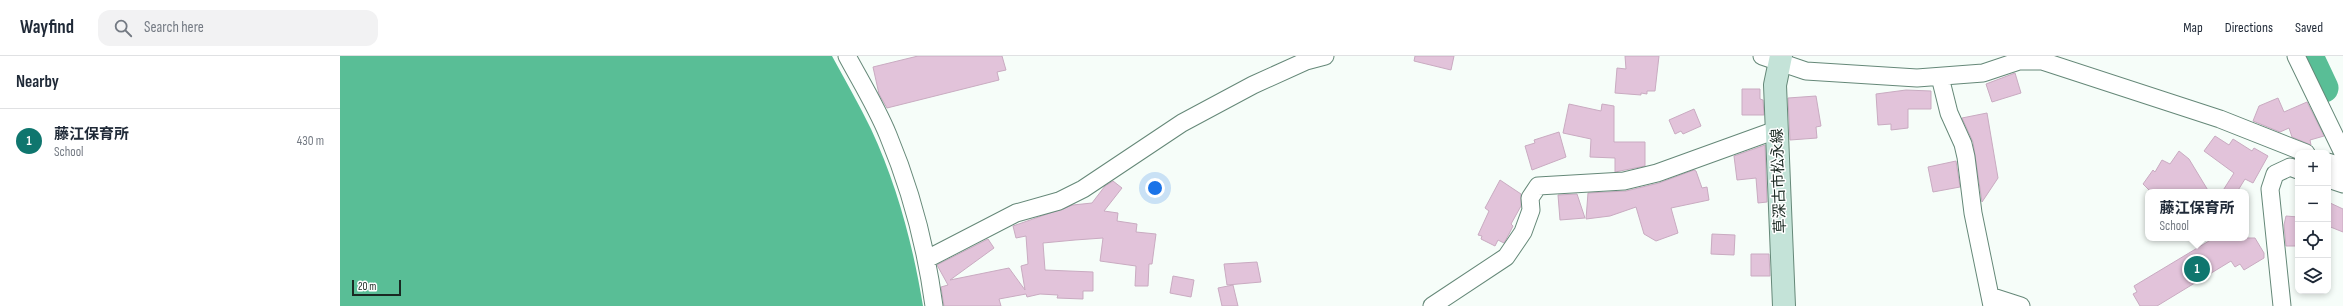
<!DOCTYPE html>
<meta charset="utf-8">
<style>
body{margin:0;font-family:"Sofia Sans Condensed","Noto Sans JP",sans-serif;background:#f2f2f3;color:#1f2937}
.controls{position:absolute;right:12px;bottom:12px;display:grid;overflow:hidden;border-radius:8px;box-shadow:0 2px 6px #0003}
.controls button{width:36px;height:36px;display:grid;place-items:center;padding:0;border:0;border-bottom:1px solid #e0e1e3;background:#fff;color:#1f2937;font:20px sans-serif}
.scale{position:absolute;left:12px;bottom:10px;width:49px;box-sizing:border-box;padding-left:4px;border:2px solid #1a2922;border-top:0;font-size:11px;line-height:14px;white-space:nowrap;color:#1a2922;-webkit-text-stroke:3px #fff;paint-order:stroke}
.you{position:absolute;left:815px;top:132px;width:14px;height:14px;margin:-10px;border:3px solid #fff;border-radius:50%;background:#1a73e8;box-shadow:0 0 0 6px #1a73e833}
.badge{display:grid;place-items:center;width:26px;height:26px;border-radius:50%;background:#0f766e;color:#fff;font-size:13px;font-weight:700}
.pin{position:absolute;translate:-50% -50%;border:2px solid #fff;box-shadow:0 1px 4px #0006}
.popup{position:absolute;left:1805px;top:133px;width:104px;height:52px;box-sizing:border-box;display:grid;place-content:center;border-radius:8px;background:#fff;filter:drop-shadow(0 1px 3px #0005);font-size:13px;white-space:nowrap;color:#747a83}
.popup b{font-size:15px;color:#1f2937}
.popup::after{content:'';position:absolute;left:50%;top:100%;margin-left:-8px;border:8px solid transparent;border-top-color:#fff}
.list{margin:0;padding:0;list-style:none}
h2{display:flex;justify-content:space-between;align-items:center;height:52px;margin:0;padding:0 16px;font-size:17px}
h2 small{font-size:13px;font-weight:400;color:#747a83}
.list li{display:grid;grid-template-columns:26px 1fr auto;gap:12px;align-items:center;box-sizing:border-box;height:64px;padding:0 16px;border-top:1px solid #e0e1e3}
.list b{display:block;font-size:15px;white-space:nowrap}
.list p{margin:0;font-size:13px;white-space:nowrap;color:#747a83}
.list em{font-size:13px;font-style:normal;color:#747a83}
.icon{flex:none;width:22px;height:22px;fill:none;stroke:currentColor;stroke-width:2;stroke-linecap:round;stroke-linejoin:round}
.map{position:relative;flex:none;width:2003px;height:250px;overflow:hidden}
header{display:flex;align-items:center;gap:24px;box-sizing:border-box;height:56px;padding:0 20px;background:#fff;border-bottom:1px solid #e0e1e3}
header strong{font-size:19px}
nav{display:flex;gap:22px;margin-inline-start:auto;font-size:14px}
.search{width:280px;height:36px;background:#f2f2f3;display:flex;align-items:center;gap:10px;box-sizing:border-box;padding:0 14px;border-radius:12px;color:#747a83;font-size:15px}
main{display:flex}
aside{flex:1;background:#fff}
.map>svg:first-child{display:block}
.water{fill:#59be96}
.lines{fill:none;stroke-linecap:round;stroke-linejoin:round}
.river{stroke:#59be96;stroke-width:29}
.building{fill:#e2c3da;stroke:#c9abc1}
.street-casing{stroke:#658878;stroke-width:19}
.secondary-casing{stroke:#658878;stroke-width:24}
.street{stroke:#fff;stroke-width:17}
.secondary{stroke:#c4e3d8;stroke-width:22}
.labels{text-anchor:middle;dominant-baseline:central;stroke-width:3;stroke-linejoin:round;paint-order:stroke}
.street-label{font-size:15px;fill:#1a2922;stroke:#fff}
</style>
<header>
<strong>Wayfind</strong>
<div class="search"><svg class="icon" aria-label="search" viewBox="0 0 24 24"><circle cx="10" cy="10" r="6"/><path d="M15 15l6 6"/></svg>Search here</div>
<nav><a>Map</a><a>Directions</a><a>Saved</a></nav>
</header>
<main>
<aside>
<h2>Nearby<small></small></h2>
<ul class="list">
<li><span class="badge">1</span><div><b>藤江保育所</b><p>School</p></div><em>430 m</em></li>
</ul>
</aside>
<div class="map">
<svg width="2003" height="250" viewBox="0 0 2003 250">
<rect width="100%" height="100%" fill="#f6fdf9"/>
<path class="water" d="M 0,0 L 492,0 C 505,24 519,48 531,73 C 557,129 573,189 583,250 L 0,250 Z"/>
<g class="lines">
<path class="river" d="M 1969,0 L 1984,32"/>
</g>
<path class="building" d="M 578,0 L 662,0 L 666,14 L 657,16 L 659,24 L 547,52 L 539,38 L 533,11 Z
M 1075,0 L 1114,0 L 1111,14 L 1074,5 Z
M 1285,0 L 1319,0 L 1315,35 L 1307,35 L 1307,38 L 1301,37 L 1301,39 L 1275,37 L 1277,12 L 1286,13 Z
M 1675,17 L 1681,37 L 1652,46 L 1646,28 Z
M 1402,33 L 1420,33 L 1420,43 L 1423,44 L 1424,59 L 1402,59 Z
M 1566,34 L 1591,35 L 1591,53 L 1568,53 L 1568,72 L 1551,74 L 1551,68 L 1538,69 L 1536,38 Z
M 1476,40 L 1481,70 L 1476,71 L 1477,82 L 1450,84 L 1448,42 Z
M 1938,42 L 1944,56 L 1967,46 L 1984,80 L 1970,84 L 1971,89 L 1952,81 L 1949,72 L 1940,76 L 1913,65 L 1919,50 Z
M 1229,48 L 1261,55 L 1262,48 L 1274,50 L 1274,86 L 1305,86 L 1305,110 L 1275,116 L 1275,102 L 1250,101 L 1251,83 L 1223,77 Z
M 1354,53 L 1361,70 L 1343,78 L 1341,75 L 1335,78 L 1329,64 Z
M 1647,57 L 1658,122 L 1642,146 L 1633,86 L 1622,62 Z
M 1219,76 L 1226,101 L 1192,114 L 1185,90 L 1195,87 L 1194,84 Z
M 1875,80 L 1889,89 L 1893,83 L 1912,95 L 1914,92 L 1928,100 L 1913,127 L 1905,123 L 1897,136 L 1882,136 L 1894,117 L 1864,95 Z
M 1425,89 L 1427,146 L 1418,147 L 1416,122 L 1397,124 L 1394,100 Z
M 1839,95 L 1849,103 L 1869,136 L 1811,136 L 1803,128 L 1813,114 L 1815,116 L 1822,104 L 1830,108 Z
M 1616,105 L 1620,131 L 1593,136 L 1588,111 Z
M 1354,114 L 1356,115 L 1362,132 L 1367,131 L 1369,144 L 1331,152 L 1338,177 L 1316,185 L 1304,178 L 1296,151 L 1270,160 L 1246,163 L 1248,137 L 1286,135 L 1319,127 Z
M 1160,124 L 1181,138 L 1181,150 L 1171,168 L 1173,170 L 1169,178 L 1164,187 L 1158,184 L 1155,190 L 1141,183 L 1142,180 L 1138,179 L 1149,155 L 1145,152 Z
M 773,125 L 782,132 L 764,155 L 778,157 L 777,165 L 797,168 L 796,176 L 816,178 L 812,208 L 809,208 L 808,230 L 795,230 L 796,210 L 760,205 L 763,182 L 735,184 L 703,187 L 705,214 L 753,216 L 753,235 L 743,235 L 743,243 L 717,242 L 718,239 L 700,238 L 687,241 L 686,238 L 659,243 L 661,250 L 604,250 L 601,231 L 608,229 L 597,209 L 648,183 L 654,192 L 610,224 L 669,212 L 685,234 L 681,210 L 688,208 L 686,180 L 676,182 L 673,170 L 733,149 L 752,147 L 765,130 Z
M 1237,138 L 1245,162 L 1220,164 L 1218,139 Z
M 1988,146 L 2003,153 L 2003,176 L 1988,170 Z
M 1946,160 L 1958,161 L 1958,190 L 1946,190 L 1944,169 Z
M 1372,178 L 1395,179 L 1394,199 L 1371,198 Z
M 1874,182 L 1915,182 L 1924,197 L 1924,202 L 1904,214 L 1900,208 L 1895,211 L 1891,205 L 1817,250 L 1800,250 L 1793,238 L 1797,236 L 1794,230 Z
M 1411,198 L 1429,198 L 1430,220 L 1411,220 Z
M 917,206 L 921,226 L 887,229 L 884,208 Z
M 833,220 L 854,224 L 851,241 L 830,237 Z
M 893,229 L 898,250 L 882,250 L 878,232 Z"/>
<g class="lines">
<g class="street-casing">
<path id="street" d="M 507,0 C 521,26 537,52 548,79 C 571,134 586,191 594,250
M 1422,0 L 1466,15 L 1577,22 L 1643,17 L 1679,5 L 1702,5 L 1880,63 L 1966,97
M 1956,0 L 2003,97
M 1600,21 L 1609,57 L 1623,88 L 1626,101 L 1633,157 L 1652,250
M 1988,106 L 1994,108 L 2003,117
M 1988,123 L 2003,128
M 587,203 L 676,157 L 719,145 L 743,133 L 842,67 L 913,29 L 966,5 L 985,0
M 1650,240 L 1681,250
M 1092,250 L 1166,201 L 1183,176 L 1191,154 L 1190,142 L 1198,130 L 1284,125 L 1317,117 L 1436,74
M 1942,250 L 1930,133 L 1935,118 L 1950,111 L 1958,114"/>
</g>
<g class="secondary-casing">
<path id="secondary" d="M 1441,0 L 1435,29 L 1444,250"/>
</g>
<use href="#street" class="street"/>
<use href="#secondary" class="secondary"/>
</g>
<g class="labels">
<g class="street-label">
<text transform="translate(1439 125) rotate(-92)">草深古市松永線</text>
</g>
</g>
</svg>
<div class="controls">
<button>+</button>
<button>−</button>
<button><svg class="icon" aria-label="locate" viewBox="0 0 24 24"><circle cx="12" cy="12" r="6"/><path d="M12 2v4M12 18v4M2 12h4M18 12h4"/></svg></button>
<button><svg class="icon" aria-label="layers" viewBox="0 0 24 24"><path d="M12 4l9 5-9 5-9-5zM3 14l9 5 9-5"/></svg></button>
</div>
<div class="scale">20 m</div>
<div class="you"></div>
<div class="pin badge" style="left:1857px;top:213px">1</div>
<div class="popup"><b>藤江保育所</b>School</div>
</div>
</main>
